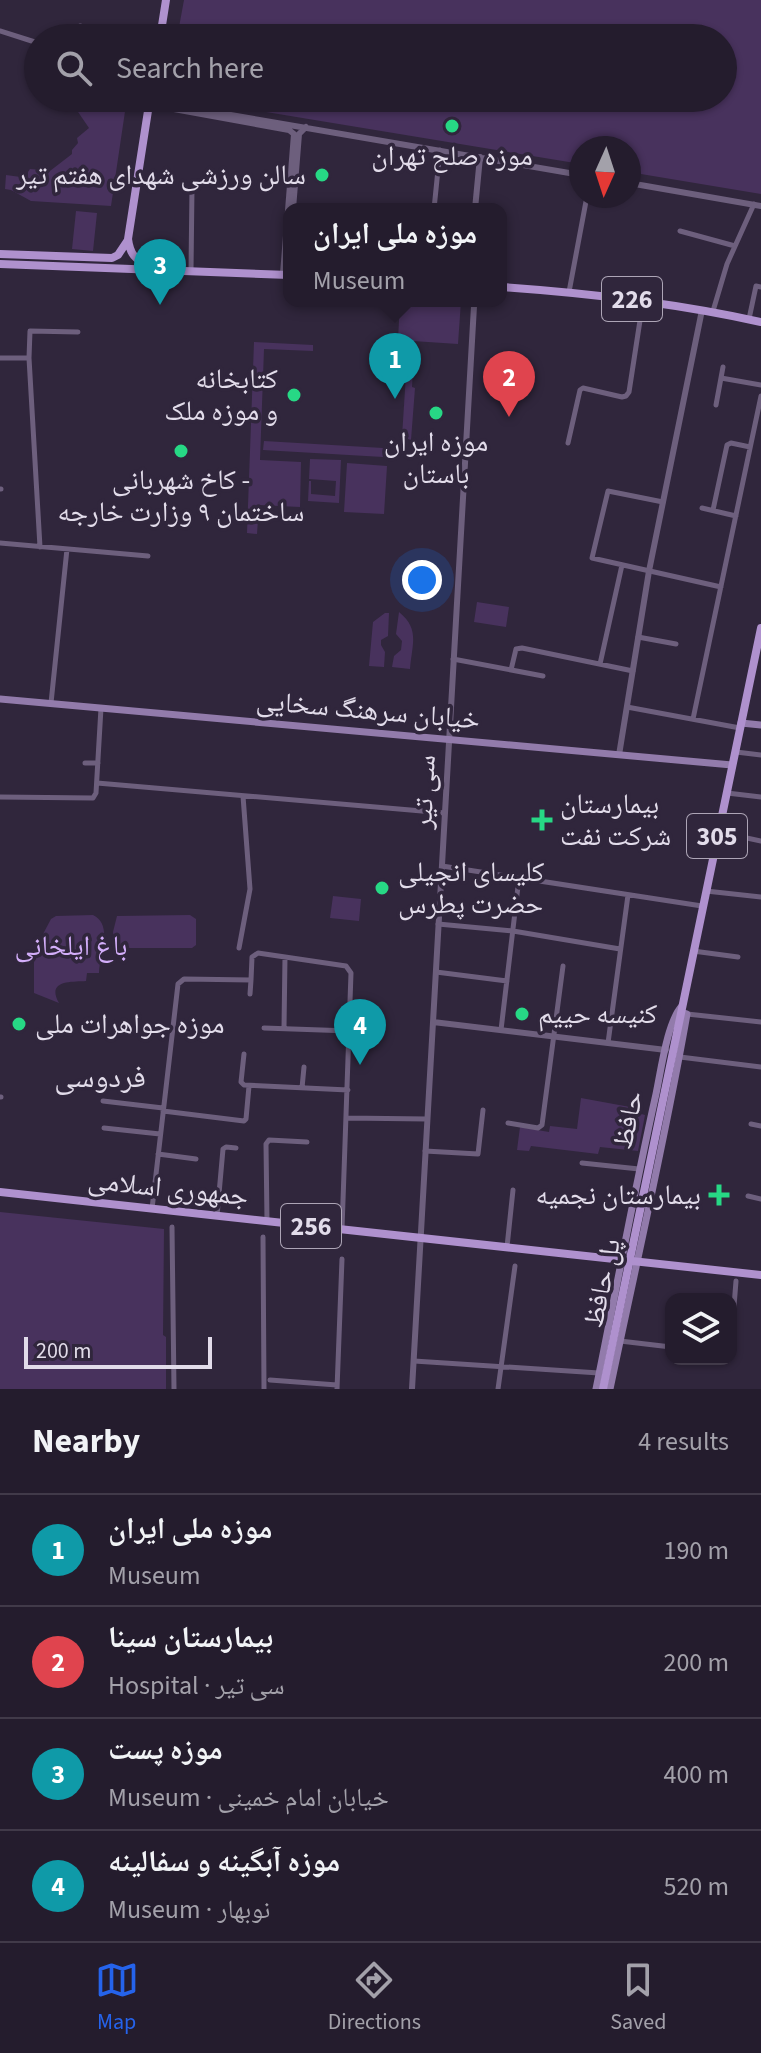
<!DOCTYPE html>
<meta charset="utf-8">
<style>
body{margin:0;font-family:"Source Sans 3","Noto Naskh Arabic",sans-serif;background:#302939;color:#f1f3f6}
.controls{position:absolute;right:24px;bottom:24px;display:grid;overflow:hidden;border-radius:16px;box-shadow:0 2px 6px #0004}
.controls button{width:72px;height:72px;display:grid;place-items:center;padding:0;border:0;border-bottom:2px solid #413a49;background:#241c2d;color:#f1f3f6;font:40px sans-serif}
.compass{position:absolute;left:569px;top:136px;width:72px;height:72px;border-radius:50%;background:#241c2d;box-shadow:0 2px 6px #0004;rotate:183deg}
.scale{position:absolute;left:24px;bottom:20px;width:188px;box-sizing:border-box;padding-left:8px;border:4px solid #e2dcea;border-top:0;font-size:22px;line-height:28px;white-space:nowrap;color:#e2dcea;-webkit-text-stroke:6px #30263c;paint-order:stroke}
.you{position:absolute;left:422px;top:580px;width:28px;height:28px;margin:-20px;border:6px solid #fff;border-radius:50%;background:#1a73e8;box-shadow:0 0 0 12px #1a73e833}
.badge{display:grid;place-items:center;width:52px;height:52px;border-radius:50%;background:#2563eb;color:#fff;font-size:26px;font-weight:700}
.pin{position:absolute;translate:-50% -66px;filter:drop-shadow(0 2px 4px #0008)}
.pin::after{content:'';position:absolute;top:42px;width:28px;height:24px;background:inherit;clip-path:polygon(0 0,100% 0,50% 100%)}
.popup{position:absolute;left:283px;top:203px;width:224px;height:104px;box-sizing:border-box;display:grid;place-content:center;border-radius:16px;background:#241c2d;filter:drop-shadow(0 2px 6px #0005);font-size:26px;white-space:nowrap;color:#a3a1aa}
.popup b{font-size:30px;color:#f1f3f6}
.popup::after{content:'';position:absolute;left:50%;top:100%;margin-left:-16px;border:16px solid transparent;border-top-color:#241c2d}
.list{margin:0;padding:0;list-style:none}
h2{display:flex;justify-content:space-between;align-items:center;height:104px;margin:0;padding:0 32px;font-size:34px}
h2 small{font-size:26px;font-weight:400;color:#a3a1aa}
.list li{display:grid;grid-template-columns:52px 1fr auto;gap:24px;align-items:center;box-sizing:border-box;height:112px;padding:0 32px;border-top:2px solid #413a49}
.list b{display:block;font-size:30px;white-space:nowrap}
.list p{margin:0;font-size:26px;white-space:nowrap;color:#a3a1aa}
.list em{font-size:26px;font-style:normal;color:#a3a1aa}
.icon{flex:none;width:44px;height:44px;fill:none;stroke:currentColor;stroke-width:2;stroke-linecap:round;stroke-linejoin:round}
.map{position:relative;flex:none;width:761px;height:1389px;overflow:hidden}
.search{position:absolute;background:#241c2d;box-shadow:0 2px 6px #0004;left:24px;right:24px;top:24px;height:88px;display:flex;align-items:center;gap:20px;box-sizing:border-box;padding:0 28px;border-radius:44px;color:#a3a1aa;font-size:30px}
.sheet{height:552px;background:#241c2d}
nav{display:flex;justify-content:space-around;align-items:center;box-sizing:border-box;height:112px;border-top:2px solid #413a49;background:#241c2d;font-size:22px;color:#a3a1aa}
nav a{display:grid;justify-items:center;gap:4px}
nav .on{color:#2563eb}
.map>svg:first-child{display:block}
.green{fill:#48325d}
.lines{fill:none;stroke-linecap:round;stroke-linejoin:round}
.minor{stroke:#6d5f7d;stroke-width:5}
.tertiary{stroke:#6d5f7d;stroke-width:6}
.secondary{stroke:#927bab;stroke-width:7}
.primary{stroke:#af91ce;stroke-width:8}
.poi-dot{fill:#27d885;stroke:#30263c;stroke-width:3}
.labels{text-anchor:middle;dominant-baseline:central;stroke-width:7;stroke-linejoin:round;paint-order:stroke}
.shield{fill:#30263c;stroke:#ada5b6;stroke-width:2}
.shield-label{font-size:26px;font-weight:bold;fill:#e2dcea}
.poi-label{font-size:28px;fill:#e2dcea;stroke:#30263c;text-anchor:start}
.street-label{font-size:28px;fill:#e2dcea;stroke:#30263c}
.park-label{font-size:28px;fill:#d3aefa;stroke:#30263c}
.neighbourhood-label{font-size:30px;fill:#e2dcea;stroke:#30263c}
</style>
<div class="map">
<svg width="761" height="1389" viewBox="0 0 761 1389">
<rect width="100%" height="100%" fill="#30263c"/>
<path class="green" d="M 184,0 L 761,0 L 761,194 L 629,172 L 629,148 L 581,148 L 581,164 L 181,98 L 723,98 L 723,38 L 177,38 Z
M 78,98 L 127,98 L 111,206 L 31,201 L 11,190 L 5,189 L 6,175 L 28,178 L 28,172 L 30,169 L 42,170 L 46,174 L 72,154 L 72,150 L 78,143 L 77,138 L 89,128 L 74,106 L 79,101 Z
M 76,211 L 97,213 L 93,251 L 72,249 Z
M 400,301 L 461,301 L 458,344 L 398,340 Z
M 254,342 L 313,345 L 313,351 L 264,349 L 260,460 L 301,462 L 300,507 L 259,505 L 257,534 L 247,533 Z
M 413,370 L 412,387 L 415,388 L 411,440 L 402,437 L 406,374 Z
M 264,441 L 383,448 L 383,457 L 263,450 Z
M 310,459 L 341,460 L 339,503 L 308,501 L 309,481 L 311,481 L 311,494 L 335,496 L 336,481 L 309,479 Z
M 347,463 L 387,466 L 384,514 L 344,512 Z
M 477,602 L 509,607 L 506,627 L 474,622 Z
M 399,612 C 420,629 412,644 410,669 L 392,667 L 394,656 L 401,650 L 402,641 L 396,634 Z
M 385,613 L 389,613 L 388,636 L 381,640 L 381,645 L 385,652 L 384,667 L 369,666 L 373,622 Z
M 333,896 L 361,899 L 359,921 L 330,918 Z
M 93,915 C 114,925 99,956 99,973 L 87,973 L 86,981 C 71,982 46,980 59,1003 L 34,993 L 34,951 L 51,919 L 56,916 Z
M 190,915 L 196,919 L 196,945 L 192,948 L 122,948 L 115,944 L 113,932 L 117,916 Z
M 581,1098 L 630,1107 L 634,1112 L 645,1115 L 638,1151 L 600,1147 L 598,1154 L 531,1146 L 529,1151 L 517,1150 L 520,1127 L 549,1132 L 550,1126 L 577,1129 Z
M 0,1212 L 164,1229 L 163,1335 L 166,1337 L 166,1389 L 0,1389 Z"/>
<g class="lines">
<path class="minor" d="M 80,26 L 120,38
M 0,31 L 38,43
M 434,209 L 440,150
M 680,231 L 735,246
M 191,270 L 192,188
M 569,292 L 587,196
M 713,311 L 727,264 L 754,204
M 749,319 L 756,286 L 761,287
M 0,358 L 29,358
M 721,378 L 761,385
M 716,405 L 723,367
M 568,443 L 580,390 L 583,388 L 622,397 L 626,396 L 629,392 L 643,301
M 0,489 L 1,489
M 663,502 L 608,491 L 592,558 L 721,587
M 702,508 L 736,516
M 713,510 L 727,445 L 731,443 L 750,447
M 0,543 L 148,556
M 40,547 L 29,358 L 30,331 L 78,332
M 638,637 L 676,644
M 453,659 L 543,676
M 600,664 L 622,565
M 511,670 L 516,649 L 522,648 L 633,671
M 51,703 L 67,549
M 627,707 L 740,728
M 693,719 L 761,396
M 736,752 L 761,755
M 85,763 L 98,763
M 97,783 L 445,813
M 727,793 L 761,797
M 0,797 L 93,798 L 96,793 L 101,708
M 719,832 L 761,841
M 442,866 L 702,906
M 706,891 L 761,897
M 438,924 L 513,931 L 620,949
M 239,948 L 250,889 L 243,796
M 693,951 L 738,957
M 436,972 L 507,981
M 250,994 L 251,980
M 687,1014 L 761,1022
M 264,1028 L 350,1031
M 284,1028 L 285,957
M 501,1030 L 519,878
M 608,1043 L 628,895
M 244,1054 L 241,1082 L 244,1085 L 348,1090
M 680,1057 L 761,1067
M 302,1088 L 304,1067
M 0,1097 L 1,1097
M 103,1101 L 163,1108
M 163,1111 L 244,1121 L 246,1119 L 249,1086
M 346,1118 L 427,1119
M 508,1123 L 538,1128 L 542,1125 L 563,966
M 751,1124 L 761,1126
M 104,1128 L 160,1134
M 425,1151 L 478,1154 L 483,1110
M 158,1154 L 196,1159
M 582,1163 L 639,1169
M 748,1196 L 761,1199
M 152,1209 L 178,984 L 184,979 L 251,980 L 252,957 L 258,953 L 346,966 L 351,973 L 342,1229
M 217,1216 L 223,1149 L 226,1147 L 236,1148
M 267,1221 L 266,1144 L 269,1140 L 307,1142
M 172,1227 L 174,1389
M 263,1237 L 264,1389
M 507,1247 L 513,1190
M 733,1319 L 736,1281
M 620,1341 L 671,1347
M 414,1361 L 599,1373
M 270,1380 L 337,1385
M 337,1389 L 342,1259
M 498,1389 L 515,1266"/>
<path class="tertiary" d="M 149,101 L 581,175
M 174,109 L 289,130 L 294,134 L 283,274
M 629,183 L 761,206
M 293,209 L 299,134 L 306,127
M 475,209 L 480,157
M 287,275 L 289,252
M 619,755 L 649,571 L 702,310
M 433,1022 L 666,1050
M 412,1389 L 474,306 L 471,301"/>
<path class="secondary" d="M 0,699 L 732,765
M 741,723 L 761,725
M 596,1389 C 616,1291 634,1192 656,1094 C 661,1071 667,1022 682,1006
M 610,1389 C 636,1264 665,1140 687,1014 L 681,1012"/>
<path class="primary" d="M 160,38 L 166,0
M 0,254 L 112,258 L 118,255 L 128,240
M 0,264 L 289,275
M 149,265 C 135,260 130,254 128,239 L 150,98
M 501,287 C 589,293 675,303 761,322
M 0,1192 L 761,1275
M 603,1389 L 761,628"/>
</g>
<g class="poi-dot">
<circle cx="452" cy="126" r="8"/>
<circle cx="322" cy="175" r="8"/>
<circle cx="294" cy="395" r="8"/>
<circle cx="436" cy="413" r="8"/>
<circle cx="181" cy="451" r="8"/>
<path d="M538 808h8v8h8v8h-8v8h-8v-8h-8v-8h8z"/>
<circle cx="382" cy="888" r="8"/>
<circle cx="522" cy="1014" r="8"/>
<circle cx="19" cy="1024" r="8"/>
<path d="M715 1183h8v8h8v8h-8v8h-8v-8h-8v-8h8z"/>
</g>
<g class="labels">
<g class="shield">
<rect x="602" y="277" width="60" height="44" rx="6"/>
<rect x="687" y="814" width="60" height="44" rx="6"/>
<rect x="281" y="1204" width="60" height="44" rx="6"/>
</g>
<g class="shield-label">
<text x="632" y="299">226</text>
<text x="717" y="836">305</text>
<text x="311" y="1226">256</text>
</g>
<g class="poi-label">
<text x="452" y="156" text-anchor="middle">موزه صلح تهران</text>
<text x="306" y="175" text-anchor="end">سالن ورزشی شهدای هفتم تیر</text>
<text x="278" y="379" text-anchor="end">کتابخانه<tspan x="278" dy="32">و موزه ملک</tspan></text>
<text x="436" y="442" text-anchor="middle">موزه ایران<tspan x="436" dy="32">باستان</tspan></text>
<text x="181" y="480" text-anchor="middle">کاخ شهربانی -<tspan x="181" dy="32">ساختمان ۹ وزارت خارجه</tspan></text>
<text x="560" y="804">بیمارستان<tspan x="560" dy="32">شرکت نفت</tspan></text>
<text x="398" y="872">کلیسای انجیلی<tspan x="398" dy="32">حضرت پطرس</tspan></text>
<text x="538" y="1014">کنیسه حییم</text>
<text x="35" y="1024">موزه جواهرات ملی</text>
<text x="701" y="1195" text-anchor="end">بیمارستان نجمیه</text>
</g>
<g class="street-label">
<text transform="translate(368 710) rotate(5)">خیابان سرهنگ سخایی</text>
<text transform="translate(424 792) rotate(-87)">سی تیر</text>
<text transform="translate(628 1120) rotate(-78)">حافظ</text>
<text transform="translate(168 1188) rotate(6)">جمهوری اسلامی</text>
<text transform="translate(602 1283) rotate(-78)">پل حافظ</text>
</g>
<g class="park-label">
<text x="71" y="946">باغ ایلخانی</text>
</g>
<g class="neighbourhood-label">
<text x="100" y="1077">فردوسی</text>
</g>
</g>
</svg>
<div class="controls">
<button><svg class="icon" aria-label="layers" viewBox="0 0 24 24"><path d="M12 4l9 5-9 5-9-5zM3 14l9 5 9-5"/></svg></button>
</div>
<svg class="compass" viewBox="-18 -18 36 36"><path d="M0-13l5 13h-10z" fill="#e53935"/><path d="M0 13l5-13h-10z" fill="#a3a1aa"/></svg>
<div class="scale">200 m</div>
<div class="you"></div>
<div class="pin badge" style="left:395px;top:399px;background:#0f9aa8">1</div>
<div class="popup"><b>موزه ملی ایران</b>Museum</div>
<div class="pin badge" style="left:509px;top:417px;background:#e0444e">2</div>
<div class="pin badge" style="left:160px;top:305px;background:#0f9aa8">3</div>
<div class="pin badge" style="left:360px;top:1065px;background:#0f9aa8">4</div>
<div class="search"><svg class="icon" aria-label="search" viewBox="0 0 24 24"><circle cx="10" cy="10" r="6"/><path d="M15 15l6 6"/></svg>Search here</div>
</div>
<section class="sheet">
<h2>Nearby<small>4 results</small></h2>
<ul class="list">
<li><span class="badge" style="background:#0f9aa8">1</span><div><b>موزه ملی ایران</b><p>Museum</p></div><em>190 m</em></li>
<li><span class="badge" style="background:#e0444e">2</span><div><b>بیمارستان سینا</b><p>Hospital · سی تیر</p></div><em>200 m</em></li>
<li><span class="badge" style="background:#0f9aa8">3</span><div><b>موزه پست</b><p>Museum · خیابان امام خمینی</p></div><em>400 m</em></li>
<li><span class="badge" style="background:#0f9aa8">4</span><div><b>موزه آبگینه و سفالینه</b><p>Museum · نوبهار</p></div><em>520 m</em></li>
</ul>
</section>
<nav>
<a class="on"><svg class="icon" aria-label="map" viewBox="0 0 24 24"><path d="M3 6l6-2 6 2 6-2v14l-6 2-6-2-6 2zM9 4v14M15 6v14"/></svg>Map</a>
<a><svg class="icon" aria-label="directions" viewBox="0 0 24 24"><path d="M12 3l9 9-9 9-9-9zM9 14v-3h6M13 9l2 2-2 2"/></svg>Directions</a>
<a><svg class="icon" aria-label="saved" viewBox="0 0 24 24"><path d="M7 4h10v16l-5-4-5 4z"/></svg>Saved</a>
</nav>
